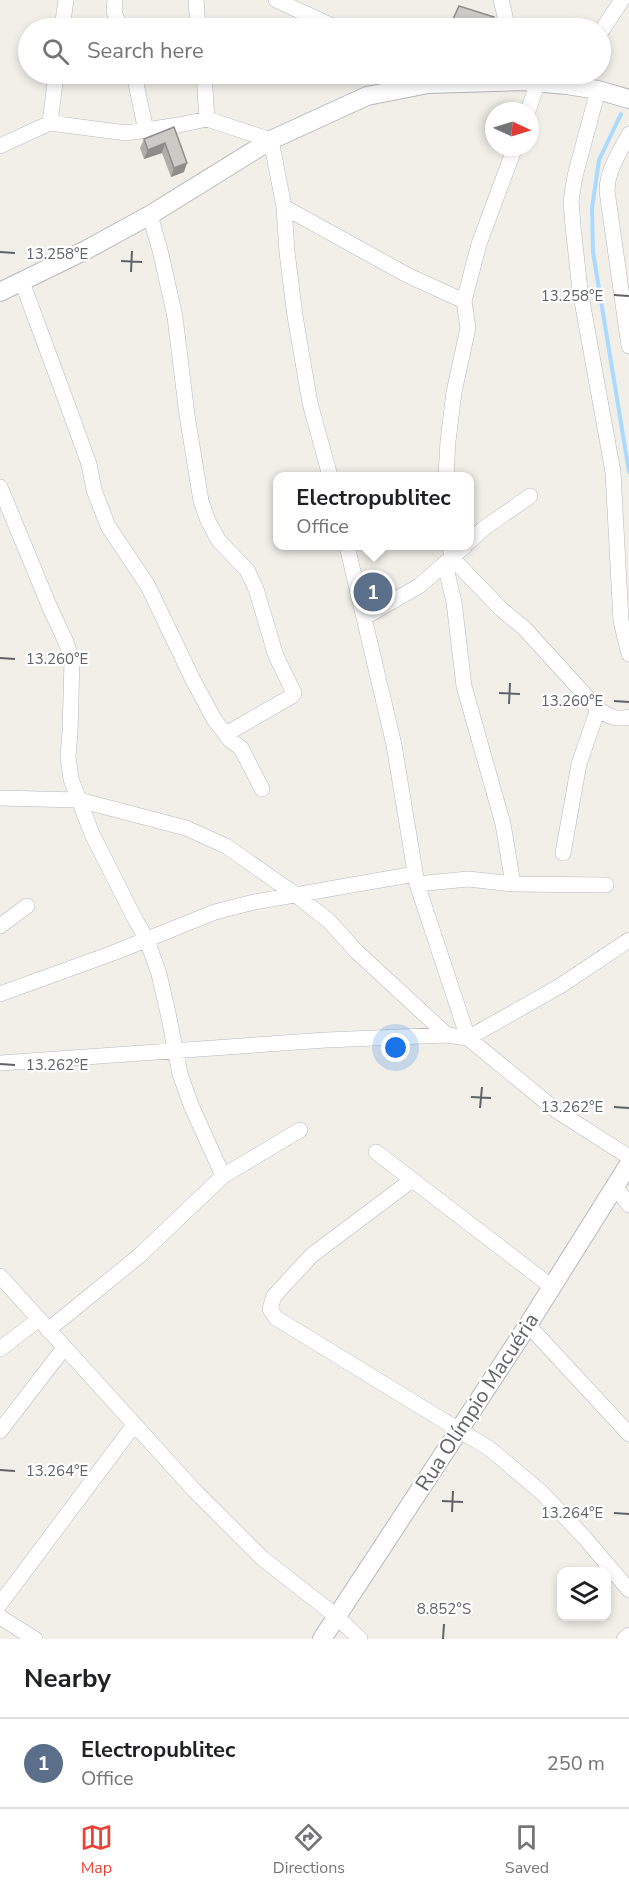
<!DOCTYPE html>
<meta charset="utf-8">
<style>
body{margin:0;font-family:"Nunito Sans",sans-serif;background:#f2f2f2;color:#202124}
.controls{position:absolute;right:18px;bottom:18px;display:grid;overflow:hidden;border-radius:12px;box-shadow:0 3px 9px #0003}
.controls button{width:54px;height:54px;display:grid;place-items:center;padding:0;border:0;border-bottom:2px solid #e0e0e0;background:#fff;color:#202124;font:30px sans-serif}
.compass{position:absolute;left:485px;top:102px;width:54px;height:54px;border-radius:50%;background:#fff;box-shadow:0 3px 9px #0003;rotate:94deg}
.you{position:absolute;left:396px;top:1048px;width:21px;height:21px;margin:-15px;border:4px solid #fff;border-radius:50%;background:#1a73e8;box-shadow:0 0 0 9px #1a73e833}
.badge{display:grid;place-items:center;width:39px;height:39px;border-radius:50%;background:#ea4335;color:#fff;font-size:20px;font-weight:700}
.pin{position:absolute;translate:-50% -50%;border:3px solid #fff;box-shadow:0 2px 6px #0006}
.popup{position:absolute;left:273px;top:472px;width:201px;height:78px;box-sizing:border-box;display:grid;place-content:center;border-radius:12px;background:#fff;filter:drop-shadow(0 2px 4px #0005);font-size:20px;white-space:nowrap;color:#757577}
.popup b{font-size:22px;color:#202124}
.popup::after{content:'';position:absolute;left:50%;top:100%;margin-left:-12px;border:12px solid transparent;border-top-color:#fff}
.list{margin:0;padding:0;list-style:none}
h2{display:flex;justify-content:space-between;align-items:center;height:78px;margin:0;padding:0 24px;font-size:26px}
h2 small{font-size:20px;font-weight:400;color:#757577}
.list li{display:grid;grid-template-columns:39px 1fr auto;gap:18px;align-items:center;box-sizing:border-box;height:90px;padding:0 24px;border-top:2px solid #e0e0e0}
.list b{display:block;font-size:22px;white-space:nowrap}
.list p{margin:0;font-size:20px;white-space:nowrap;color:#757577}
.list em{font-size:20px;font-style:normal;color:#757577}
.icon{flex:none;width:33px;height:33px;fill:none;stroke:currentColor;stroke-width:2;stroke-linecap:round;stroke-linejoin:round}
.map{position:relative;flex:none;width:629px;height:1639px;overflow:hidden}
.search{position:absolute;background:#fff;box-shadow:0 3px 9px #0003;left:18px;right:18px;top:18px;height:66px;display:flex;align-items:center;gap:15px;box-sizing:border-box;padding:0 21px;border-radius:33px;color:#757577;font-size:22px}
.sheet{height:168px;background:#fff}
nav{display:flex;justify-content:space-around;align-items:center;box-sizing:border-box;height:84px;border-top:2px solid #e0e0e0;background:#fff;font-size:16px;color:#757577}
nav a{display:grid;justify-items:center;gap:3px}
nav .on{color:#ea4335}
.map>svg:first-child{display:block}
.lines{fill:none;stroke-linecap:round;stroke-linejoin:round}
.stream{stroke:#aadaff;stroke-width:4}
.minor-casing{stroke:#b5b8bc;stroke-width:16}
.tertiary-casing{stroke:#b5b8bc;stroke-width:20}
.minor{stroke:#fff;stroke-width:15}
.tertiary{stroke:#fff;stroke-width:18}
.wall{fill:#afaea9}
.shaded-wall{fill:#8f8d8a}
.building{fill:#cccac5;stroke:#8f8d8a;stroke-width:1.5}
.ticks{fill:none;stroke:#5f6368;stroke-width:2}
.labels{text-anchor:middle;dominant-baseline:central;stroke-width:4.5;stroke-linejoin:round;paint-order:stroke}
.street-label{font-size:21px;fill:#5f6368;stroke:#fff}
.ticks-label{font-size:15px;text-anchor:middle;fill:#5f6368;stroke:#fff;stroke-width:4.5;stroke-linejoin:round;paint-order:stroke}
</style>
<div class="map">
<svg width="629" height="1639" viewBox="0 0 629 1639">
<rect width="100%" height="100%" fill="#f1efe8"/>
<g class="lines">
<path class="stream" d="M 621,114 L 599,160 L 592,208 L 593,252 L 629,472"/>
<g class="minor-casing">
<path id="minor" d="M 115,0 L 114,11 L 120,28
M 196,0 L 198,28
M 276,0 L 337,28
M 501,0 L 508,28
M 62,28 L 66,0
M 600,33 L 622,0
M 134,74 L 146,131
M 204,74 L 207,119
M 598,90 L 575,176 L 571,201 L 573,226 L 580,290 L 613,472 L 621,621 L 629,654
M 528,111 L 538,82
M 50,123 L 56,74
M 629,134 C 620,152 607,170 607,191 L 629,346
M 0,146 L 50,123 L 126,133 L 179,125 L 207,119 L 271,140 L 284,207 L 287,252 L 295,316 L 310,403 L 330,476
M 284,207 L 407,275 L 464,301
M 150,215 L 161,254 L 175,317 L 187,415 L 201,501 L 208,521 L 219,541 L 247,570 L 256,589 L 276,656 L 294,693 L 292,696 L 226,734
M 22,282 L 65,398 L 89,464 L 94,490 L 108,526 L 148,586 L 193,680 L 214,719 L 230,740 L 241,748 L 262,789
M 446,476 L 448,441 L 454,392 L 468,328 L 464,301 L 479,244 L 515,147
M 0,487 L 51,610 L 66,642 L 72,661 L 70,733 L 68,756 L 71,779 L 92,834 L 135,919 L 147,940 L 159,974 L 168,1013 L 180,1074 L 191,1105 L 223,1176
M 469,542 L 483,529 L 530,496
M 347,546 L 394,745 L 417,884 L 468,1038 L 557,1111 L 629,1157
M 450,546 L 452,558 L 501,609 L 524,628 L 598,709 C 610,717 615,720 629,717
M 445,564 L 454,602 L 464,686 L 503,824 L 513,884
M 365,617 L 419,586 L 465,546
M 0,798 L 79,800 L 186,828 L 226,846 L 296,895 L 329,921 L 356,951 L 447,1035 L 468,1038 L 560,986 L 629,940
M 563,853 L 579,764 L 598,709
M 417,884 L 468,879 L 513,884 L 606,885
M 0,926 L 27,906
M 0,994 L 113,953 L 215,912 L 254,902 L 415,874
M 0,1063 L 326,1040 L 447,1035
M 376,1152 L 552,1287
M 412,1180 L 312,1255 L 274,1296 L 270,1309 L 276,1318 L 490,1449 L 541,1492 L 584,1537 L 629,1590
M 615,1186 L 629,1205
M 0,1276 L 194,1490 L 262,1558 L 336,1616 L 360,1639
M 528,1325 L 629,1434
M 48,1330 L 139,1256 L 223,1176 L 300,1130
M 0,1349 L 39,1319
M 0,1431 L 64,1348
M 0,1604 L 134,1425
M 0,1617 L 35,1639
M 624,1639 L 629,1635"/>
</g>
<g class="tertiary-casing">
<path id="tertiary" d="M 0,292 L 86,250 L 150,215 L 271,140 L 367,96 L 428,84 L 523,81 L 567,85 L 598,90 L 629,99
M 322,1639 L 528,1325 L 629,1164"/>
</g>
<use href="#minor" class="minor"/>
<use href="#tertiary" class="tertiary"/>
</g>
<path class="wall" d="M 174,127 L 184,172 L 171,177 L 162,153 L 144,159 L 140,148 L 144,139 Z"/>
<path class="shaded-wall" d="M 165,143 L 162,153 L 144,159 L 148,150 Z
M 187,163 L 184,172 L 171,177 L 174,168 Z"/>
<path class="building" d="M 459,6 L 494,17 L 489,28 L 449,28 Z
M 174,127 L 187,163 L 174,168 L 165,143 L 148,150 L 144,139 Z"/>
<path class="ticks" d="M 0,252 L 15,253M 121,261 L 142,262M 131,272 L 132,251M 614,295 L 629,296M 0,658 L 15,659M 499,693 L 520,694M 614,701 L 629,702M 509,704 L 510,683M 0,1064 L 15,1065M 471,1097 L 491,1098M 614,1107 L 629,1108M 480,1108 L 482,1087M 0,1470 L 15,1471M 442,1501 L 463,1502M 452,1512 L 453,1491M 614,1513 L 629,1514M 443,1639 L 444,1624"/>
<g class="labels">
<g class="street-label">
<text transform="translate(477 1402) rotate(-57)">Rua Olímpio Macuéria</text>
</g>
</g>
<g class="ticks-label">
<text x="57" y="259">13.258°E</text>
<text x="572" y="301">13.258°E</text>
<text x="57" y="664">13.260°E</text>
<text x="572" y="706">13.260°E</text>
<text x="57" y="1070">13.262°E</text>
<text x="572" y="1112">13.262°E</text>
<text x="57" y="1476">13.264°E</text>
<text x="572" y="1518">13.264°E</text>
<text x="444" y="1614">8.852°S</text>
</g>
</svg>
<div class="controls">
<button><svg class="icon" aria-label="layers" viewBox="0 0 24 24"><path d="M12 4l9 5-9 5-9-5zM3 14l9 5 9-5"/></svg></button>
</div>
<svg class="compass" viewBox="-18 -18 36 36"><path d="M0-13l5 13h-10z" fill="#e53935"/><path d="M0 13l5-13h-10z" fill="#757577"/></svg>
<div class="you"></div>
<div class="pin badge" style="left:373px;top:592px;background:#5c6f8a">1</div>
<div class="popup"><b>Electropublitec</b>Office</div>
<div class="search"><svg class="icon" aria-label="search" viewBox="0 0 24 24"><circle cx="10" cy="10" r="6"/><path d="M15 15l6 6"/></svg>Search here</div>
</div>
<section class="sheet">
<h2>Nearby<small></small></h2>
<ul class="list">
<li><span class="badge" style="background:#5c6f8a">1</span><div><b>Electropublitec</b><p>Office</p></div><em>250 m</em></li>
</ul>
</section>
<nav>
<a class="on"><svg class="icon" aria-label="map" viewBox="0 0 24 24"><path d="M3 6l6-2 6 2 6-2v14l-6 2-6-2-6 2zM9 4v14M15 6v14"/></svg>Map</a>
<a><svg class="icon" aria-label="directions" viewBox="0 0 24 24"><path d="M12 3l9 9-9 9-9-9zM9 14v-3h6M13 9l2 2-2 2"/></svg>Directions</a>
<a><svg class="icon" aria-label="saved" viewBox="0 0 24 24"><path d="M7 4h10v16l-5-4-5 4z"/></svg>Saved</a>
</nav>
